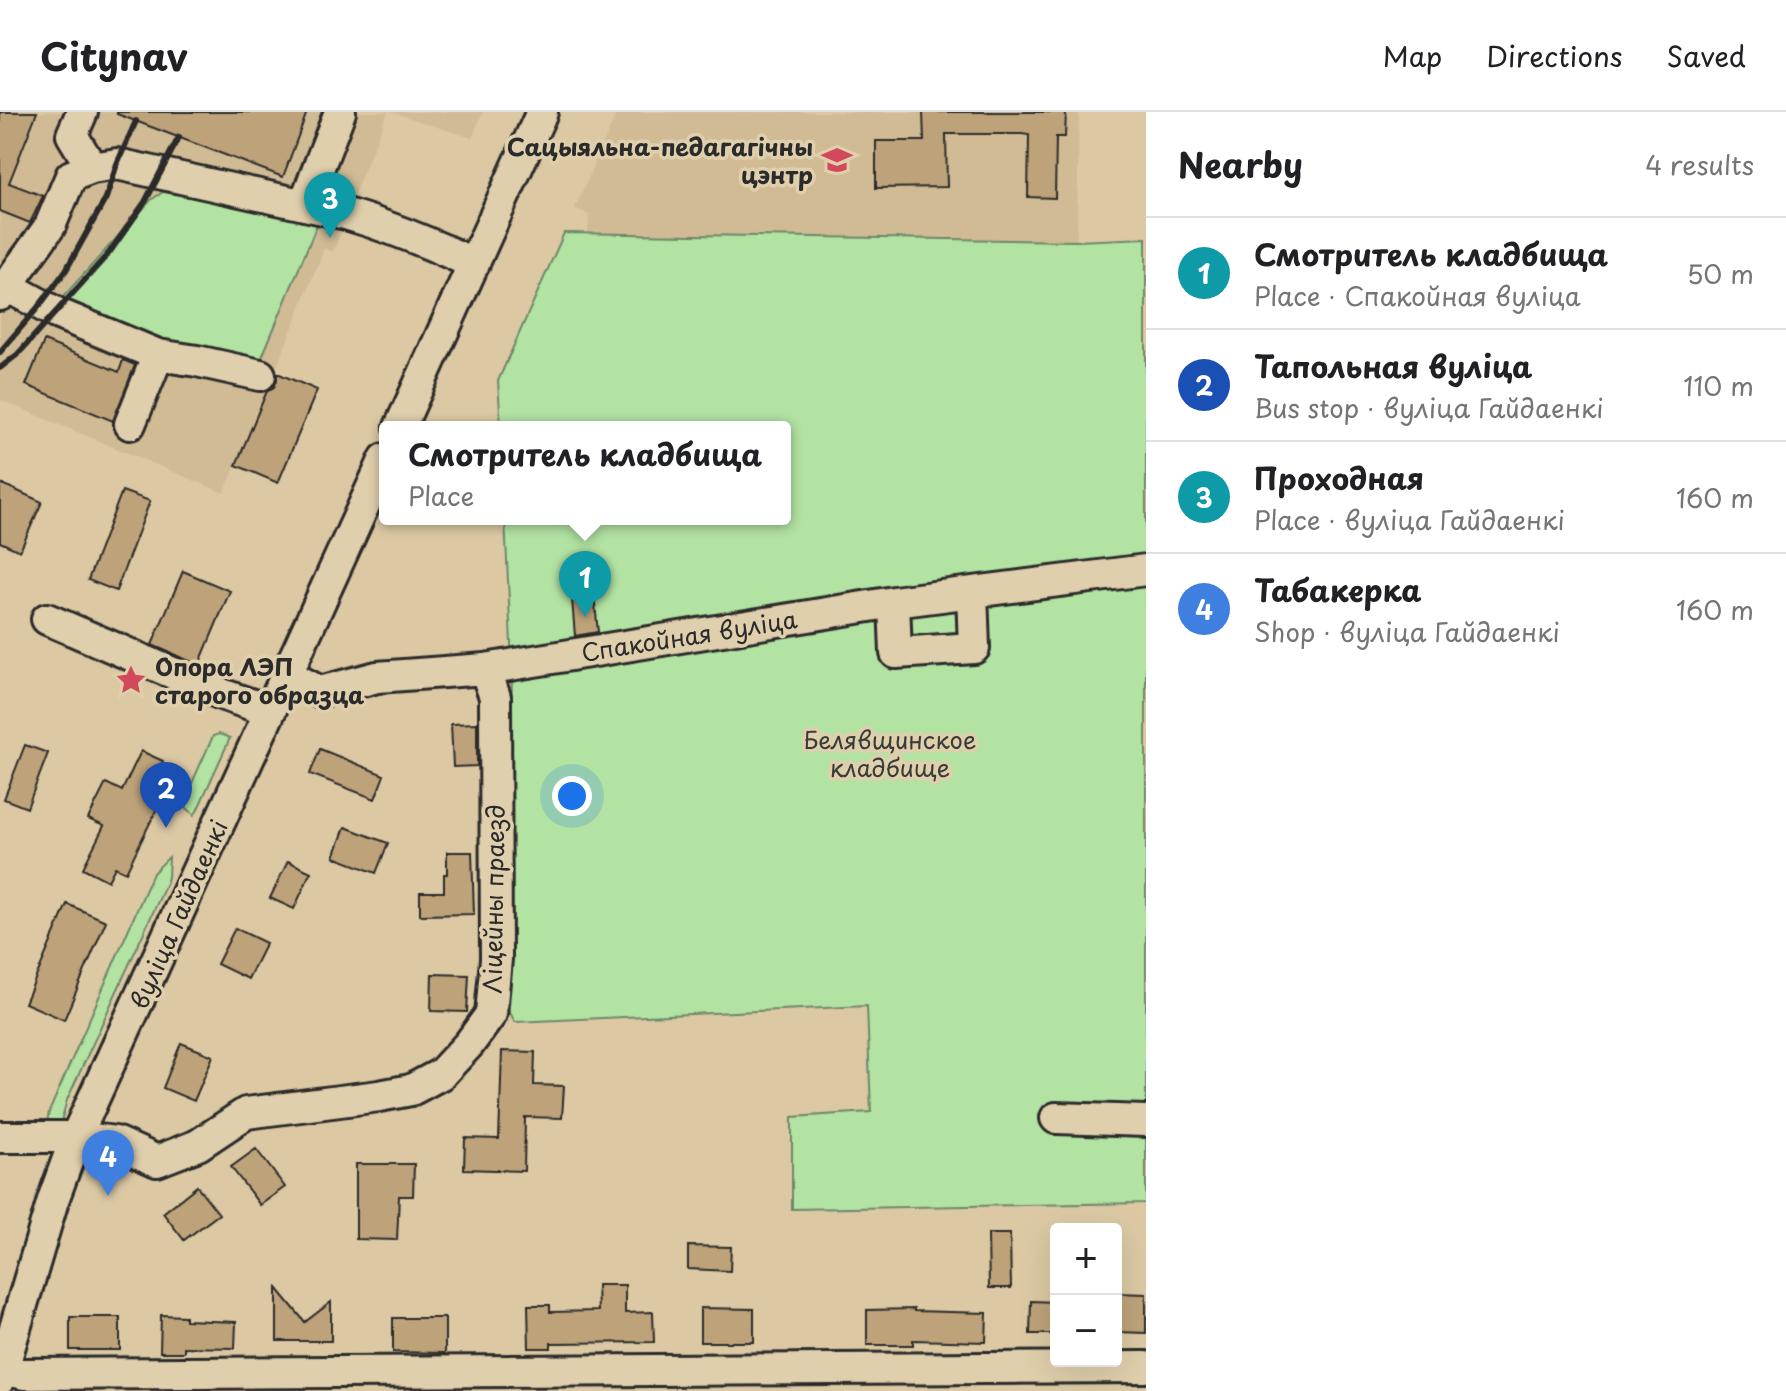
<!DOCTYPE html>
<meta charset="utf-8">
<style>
body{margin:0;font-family:"Playpen Sans",sans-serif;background:#f2f2f2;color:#202124}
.controls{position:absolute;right:24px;bottom:24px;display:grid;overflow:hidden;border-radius:8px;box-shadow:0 8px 32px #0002}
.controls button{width:72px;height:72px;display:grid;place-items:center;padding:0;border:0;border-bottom:2px solid #e0e0e0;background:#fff;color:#202124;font:40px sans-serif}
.you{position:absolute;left:572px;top:684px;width:28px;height:28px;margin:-20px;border:6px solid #fff;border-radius:50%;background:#1a73e8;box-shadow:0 0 0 12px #1a73e833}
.badge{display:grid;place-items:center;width:52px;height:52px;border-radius:50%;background:#b45309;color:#fff;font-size:26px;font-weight:700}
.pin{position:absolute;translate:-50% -66px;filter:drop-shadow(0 2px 4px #0008)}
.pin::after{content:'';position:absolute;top:42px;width:28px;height:24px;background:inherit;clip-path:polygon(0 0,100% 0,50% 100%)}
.popup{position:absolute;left:379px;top:309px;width:412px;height:104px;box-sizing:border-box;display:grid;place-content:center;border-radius:8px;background:#fff;filter:drop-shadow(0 2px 6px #0005);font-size:26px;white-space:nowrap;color:#757577}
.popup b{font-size:30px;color:#202124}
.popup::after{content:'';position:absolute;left:50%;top:100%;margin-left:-16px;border:16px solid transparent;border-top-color:#fff}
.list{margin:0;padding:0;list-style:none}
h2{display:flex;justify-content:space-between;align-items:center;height:104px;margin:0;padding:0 32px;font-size:34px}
h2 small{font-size:26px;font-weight:400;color:#757577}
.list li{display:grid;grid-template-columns:52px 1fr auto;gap:24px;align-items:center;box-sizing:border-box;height:112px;padding:0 32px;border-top:2px solid #e0e0e0}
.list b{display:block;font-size:30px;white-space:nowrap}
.list p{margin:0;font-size:26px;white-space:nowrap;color:#757577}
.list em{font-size:26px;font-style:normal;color:#757577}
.map{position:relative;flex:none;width:1146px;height:1279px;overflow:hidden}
header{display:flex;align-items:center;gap:48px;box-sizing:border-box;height:112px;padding:0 40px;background:#fff;border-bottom:2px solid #e0e0e0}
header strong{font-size:38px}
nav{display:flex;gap:44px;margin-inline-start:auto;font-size:28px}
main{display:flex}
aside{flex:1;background:#fff}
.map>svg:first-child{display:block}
.built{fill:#d0bb95}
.green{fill:#b2e3a3;stroke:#6e8767;stroke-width:2}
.building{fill:#bea37a;stroke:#2b2b2b;stroke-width:2}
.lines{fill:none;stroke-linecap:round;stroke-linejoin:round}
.minor-casing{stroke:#2b2b2b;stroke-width:36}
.minor{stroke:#e0cfac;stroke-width:30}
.rail{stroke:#2b2b2b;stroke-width:6}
.labels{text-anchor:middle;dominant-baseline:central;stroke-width:7;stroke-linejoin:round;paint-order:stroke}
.poi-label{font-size:24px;font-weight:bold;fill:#2b2b2b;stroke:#e0cfac;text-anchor:end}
.street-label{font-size:24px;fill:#2b2b2b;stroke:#e0cfac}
.park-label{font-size:24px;fill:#383d37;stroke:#e0cfac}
</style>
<header>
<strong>Citynav</strong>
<nav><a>Map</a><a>Directions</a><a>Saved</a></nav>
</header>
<main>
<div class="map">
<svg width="1146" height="1279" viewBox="0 0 1146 1279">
<rect width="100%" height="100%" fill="#dcc9a4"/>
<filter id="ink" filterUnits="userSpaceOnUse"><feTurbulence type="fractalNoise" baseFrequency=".0125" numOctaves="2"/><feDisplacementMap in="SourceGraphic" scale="16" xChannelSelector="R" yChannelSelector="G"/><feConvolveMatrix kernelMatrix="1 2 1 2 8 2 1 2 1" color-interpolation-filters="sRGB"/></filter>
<g filter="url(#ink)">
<path class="built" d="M 0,0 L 388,0 L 340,116 L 342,118 L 333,140 L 324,137 L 275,260 L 317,278 L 278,371 L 236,354 L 224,381 L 0,288 Z
M 391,0 L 483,0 L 472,26 Z
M 617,0 L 1079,0 L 1077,129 L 588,121 L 589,103 L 575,96 Z"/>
<path class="green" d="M 163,80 L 319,108 L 260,250 L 162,229 L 67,193 L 62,186 L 151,88 Z
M 564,121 L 1077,129 L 1146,126 L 1146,1091 L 792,1097 L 792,1005 L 871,1000 L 867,894 L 515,910 L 508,897 L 512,552 L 505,407 L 785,407 L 785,315 L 501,315 L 498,269 Z
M 219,622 L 230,626 L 197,699 L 194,703 L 185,694 L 184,689 L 213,624 Z
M 169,745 L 168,765 L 166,772 L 67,988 L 60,1013 L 47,1010 L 49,1000 L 153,761 Z"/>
<path class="building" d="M 0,0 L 37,0 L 9,71 L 43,84 L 30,111 L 0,99 Z
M 117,0 L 307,0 L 283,65 L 117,2 Z
M 923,0 L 1066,0 L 1065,25 L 1056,25 L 1055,86 L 1028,85 L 1029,23 L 1022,22 L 946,22 L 947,75 L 876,76 L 876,29 L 924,29 Z
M 44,229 L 119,260 L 123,248 L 135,253 L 113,309 L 26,273 Z
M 277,261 L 317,278 L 278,371 L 236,353 L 267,279 L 274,275 L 277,268 Z
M 0,371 L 42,390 L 20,439 L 0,430 Z
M 122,379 L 150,389 L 116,479 L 88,468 Z
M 183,459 L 230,479 L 199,553 L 152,533 Z
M 593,473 L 598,520 L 575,524 L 571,475 Z
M 477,611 L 477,654 L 453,655 L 451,612 Z
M 25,633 L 48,641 L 27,696 L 4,687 Z
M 320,637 L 384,663 L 375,687 L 310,662 Z
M 141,639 L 163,649 L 156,664 L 170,670 L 126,760 L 115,755 L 108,769 L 83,756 L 104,714 L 88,707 L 106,671 L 122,679 Z
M 345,715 L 388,731 L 376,761 L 334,745 Z
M 447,740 L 472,740 L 474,802 L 420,803 L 420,780 L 444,780 L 444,762 L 447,762 Z
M 288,749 L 311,760 L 294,797 L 270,786 Z
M 67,792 L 106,809 L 64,908 L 25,891 Z
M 235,816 L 266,831 L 248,867 L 217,852 Z
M 432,862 L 469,863 L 467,900 L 431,899 Z
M 181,931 L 213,944 L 194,989 L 163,976 Z
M 502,939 L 535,940 L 534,973 L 564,974 L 562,1006 L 525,1005 L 524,1059 L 464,1057 L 465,1026 L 499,1027 Z
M 256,1037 L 285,1075 L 260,1093 L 231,1055 Z
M 356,1052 L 414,1052 L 413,1084 L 399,1084 L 397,1128 L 356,1127 Z
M 197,1074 L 219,1102 L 184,1128 L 163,1101 Z
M 988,1122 L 1010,1122 L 1011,1176 L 989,1176 Z
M 688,1134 L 731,1135 L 730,1159 L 688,1157 Z
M 597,1173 L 625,1173 L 625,1201 L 653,1200 L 654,1230 L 551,1231 L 551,1236 L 529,1236 L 528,1193 L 550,1193 L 550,1200 L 598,1199 Z
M 277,1176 L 305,1210 L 331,1190 L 331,1229 L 277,1229 Z
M 1116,1181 L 1146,1182 L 1146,1221 L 1116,1220 Z
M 1031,1189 L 1056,1190 L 1056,1222 L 1030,1222 Z
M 700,1196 L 754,1197 L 754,1230 L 700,1230 Z
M 914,1197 L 914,1199 L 987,1201 L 986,1230 L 913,1228 L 913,1233 L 867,1233 L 867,1198 Z
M 161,1203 L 185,1204 L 185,1208 L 236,1210 L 235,1236 L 184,1235 L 184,1240 L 160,1240 Z
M 70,1205 L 120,1205 L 120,1238 L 70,1238 Z
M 393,1206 L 445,1206 L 445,1241 L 393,1240 Z"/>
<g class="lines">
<g class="minor-casing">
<path id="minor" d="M 82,0 L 72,23 L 92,56
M 304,93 L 340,0
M 7,174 L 56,201 L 158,243 L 197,249 L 260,263
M 0,183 L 50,114 L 71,64 L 92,56 L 117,52 L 346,102 C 391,115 432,132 474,152
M 130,312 L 158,243
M 400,315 L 542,0
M 894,490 L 896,541 L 974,536 L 972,480
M 47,507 L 224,583 L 270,599
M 485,557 L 894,490 L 1146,458
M 1056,1006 L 1146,1009
M 0,1025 L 76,1025 L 115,1030 L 157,1049 L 198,1033 L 246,1001 L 379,984 L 411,978 L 441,962 L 469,932 L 491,902 L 496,847 L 495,585 L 485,557 L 377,565 L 320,580 L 286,562
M 3,1257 L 24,1262 L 1146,1255
M 0,1267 L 53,1088 L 76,1025 L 385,347"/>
</g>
<use href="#minor" class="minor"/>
<path class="rail" d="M 0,240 L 40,193 L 66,158 L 106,86 L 117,52 L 136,9
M 0,256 L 18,242 L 109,141 L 145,90 L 179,25"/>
</g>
</g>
<defs>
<g id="school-bare" transform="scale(2.4)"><path d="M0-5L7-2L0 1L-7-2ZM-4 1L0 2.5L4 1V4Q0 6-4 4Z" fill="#d1495b" stroke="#e0cfac" stroke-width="2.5" paint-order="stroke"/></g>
<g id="sight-bare" transform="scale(2.4)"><path d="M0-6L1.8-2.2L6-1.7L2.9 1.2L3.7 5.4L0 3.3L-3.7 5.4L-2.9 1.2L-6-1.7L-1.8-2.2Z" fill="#d1495b" stroke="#e0cfac" stroke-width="2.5" paint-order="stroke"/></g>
</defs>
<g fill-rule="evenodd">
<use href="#school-bare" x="837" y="48"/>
<use href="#sight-bare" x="131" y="568"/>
</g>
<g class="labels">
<g class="poi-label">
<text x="813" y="34">Сацыяльна-педагагічны<tspan x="813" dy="28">цэнтр</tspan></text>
<text x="155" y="554" text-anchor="start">Опора ЛЭП<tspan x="155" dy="28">старого образца</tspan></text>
</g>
<g class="street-label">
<text transform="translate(689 523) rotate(-9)">Спакойная вуліца</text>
<text transform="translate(493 787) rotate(-89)">Ліцейны праезд</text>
<text transform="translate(178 802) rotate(-66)">вуліца Гайдаенкі</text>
</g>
<g class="park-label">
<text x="890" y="627">Белявщинское<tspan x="890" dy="28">кладбище</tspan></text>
</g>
</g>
</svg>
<div class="controls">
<button>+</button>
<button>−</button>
</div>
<div class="you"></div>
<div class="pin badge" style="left:585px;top:505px;background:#0f9aa8">1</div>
<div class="popup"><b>Смотритель кладбища</b>Place</div>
<div class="pin badge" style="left:166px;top:716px;background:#1a4fb4">2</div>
<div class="pin badge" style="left:330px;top:126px;background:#0f9aa8">3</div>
<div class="pin badge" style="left:108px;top:1084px;background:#3f7fe0">4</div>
</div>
<aside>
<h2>Nearby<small>4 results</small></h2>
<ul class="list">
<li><span class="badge" style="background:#0f9aa8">1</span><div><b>Смотритель кладбища</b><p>Place · Спакойная вуліца</p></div><em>50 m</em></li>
<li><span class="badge" style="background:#1a4fb4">2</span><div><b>Тапольная вуліца</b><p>Bus stop · вуліца Гайдаенкі</p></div><em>110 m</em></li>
<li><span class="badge" style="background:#0f9aa8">3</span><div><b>Проходная</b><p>Place · вуліца Гайдаенкі</p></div><em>160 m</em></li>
<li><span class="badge" style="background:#3f7fe0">4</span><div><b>Табакерка</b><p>Shop · вуліца Гайдаенкі</p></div><em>160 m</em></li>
</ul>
</aside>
</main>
